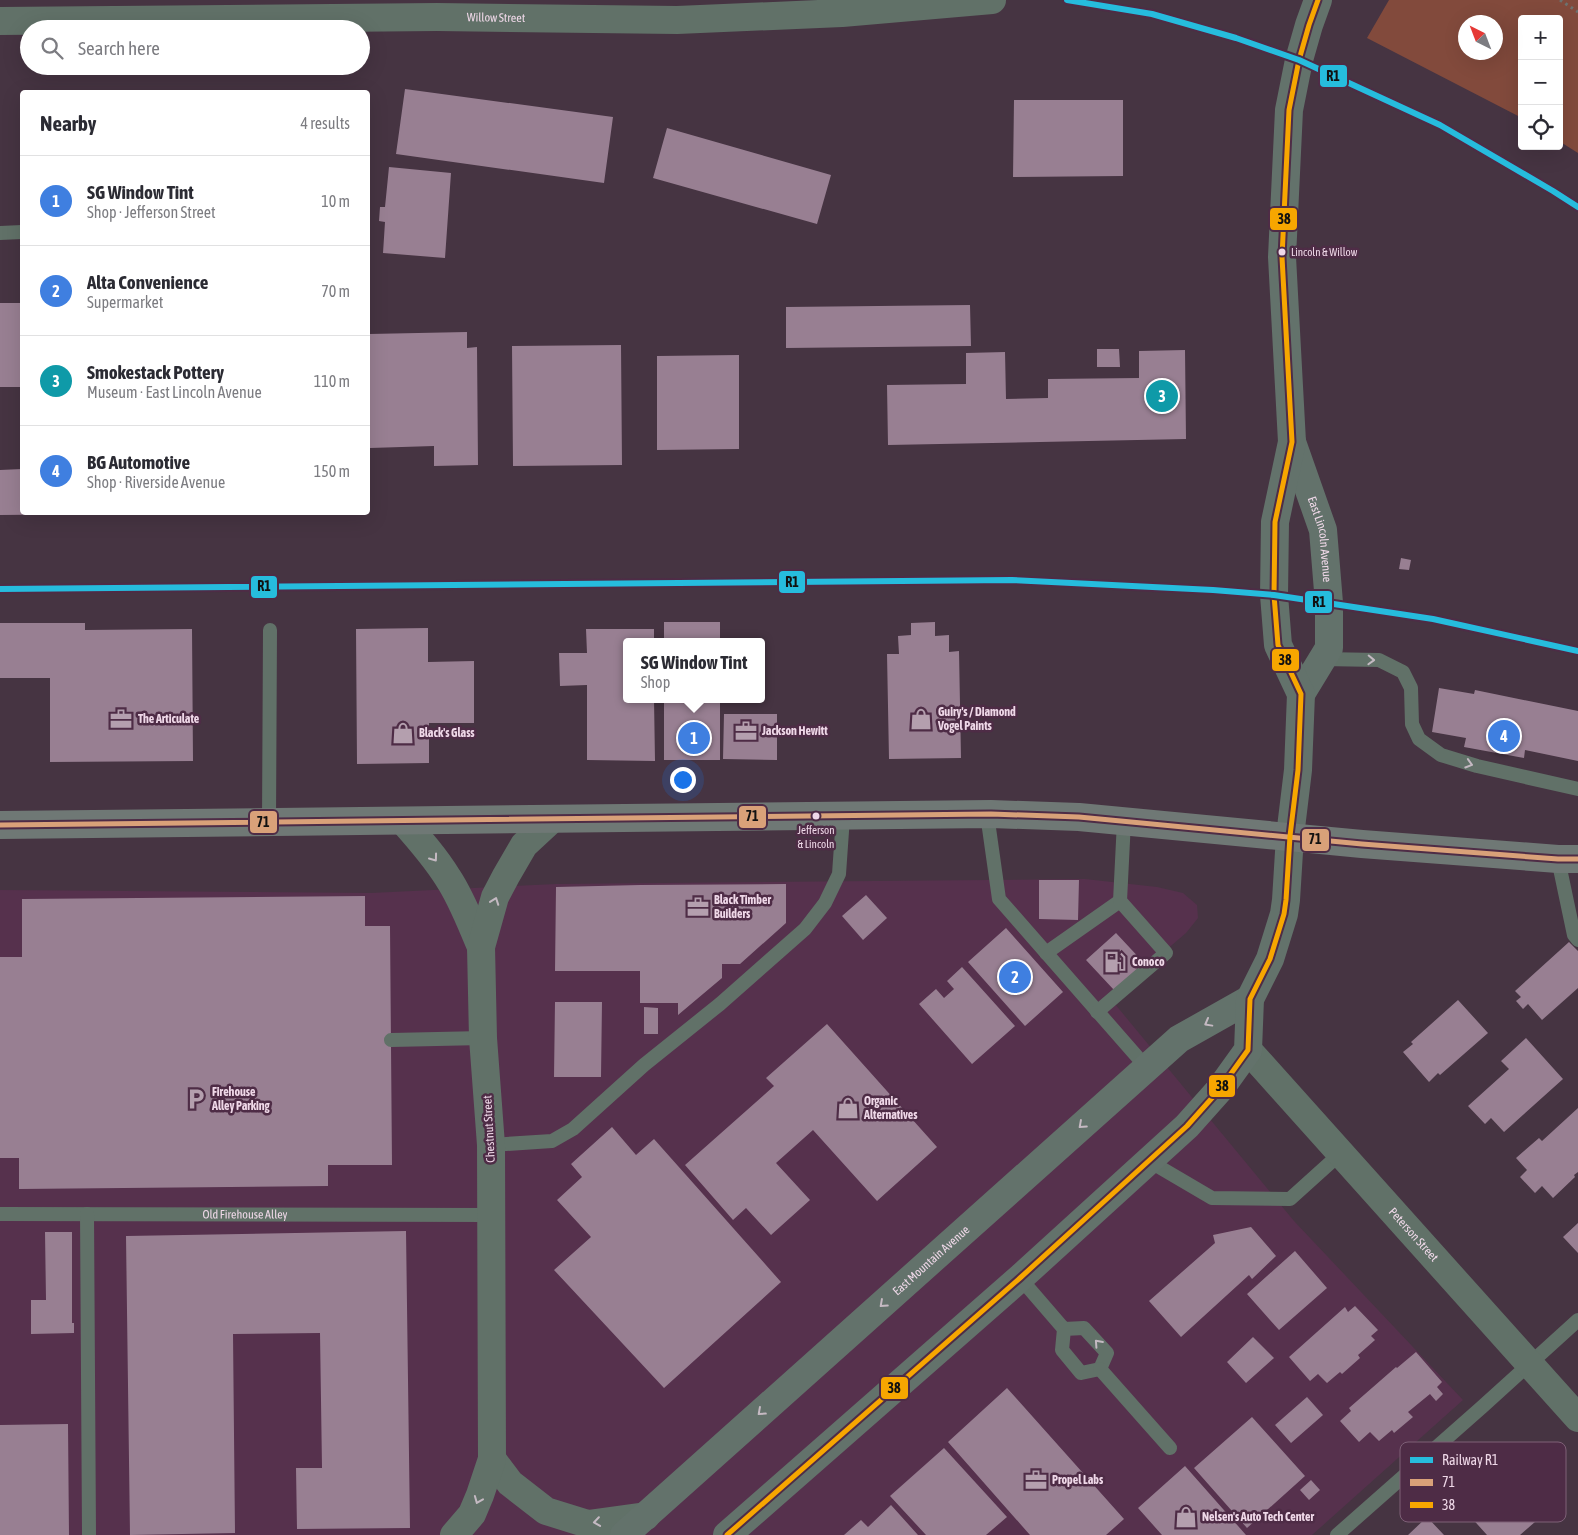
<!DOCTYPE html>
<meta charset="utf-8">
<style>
body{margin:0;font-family:"Asap Condensed",sans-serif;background:#f7f7f7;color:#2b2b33}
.controls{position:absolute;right:15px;top:15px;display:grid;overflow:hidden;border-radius:5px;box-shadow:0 5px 20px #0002}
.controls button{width:45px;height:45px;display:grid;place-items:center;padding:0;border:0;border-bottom:1px solid #e1e1e2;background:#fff;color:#2b2b33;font:25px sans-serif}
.compass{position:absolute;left:1458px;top:15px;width:45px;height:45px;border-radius:50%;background:#fff;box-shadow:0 5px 20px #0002;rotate:318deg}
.you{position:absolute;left:682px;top:779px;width:18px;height:18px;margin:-12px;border:4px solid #fff;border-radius:50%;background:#1a73e8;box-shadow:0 0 0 8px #1a73e833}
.badge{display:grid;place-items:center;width:32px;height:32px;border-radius:50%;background:#ea580c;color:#fff;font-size:16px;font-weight:700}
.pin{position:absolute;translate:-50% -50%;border:2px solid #fff;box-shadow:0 1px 5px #0006}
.popup{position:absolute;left:623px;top:638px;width:142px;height:65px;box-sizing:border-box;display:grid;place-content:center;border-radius:5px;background:#fff;filter:drop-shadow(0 1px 4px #0005);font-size:16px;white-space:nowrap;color:#7c7c81}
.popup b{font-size:19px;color:#2b2b33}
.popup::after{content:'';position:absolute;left:50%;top:100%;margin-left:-10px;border:10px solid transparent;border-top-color:#fff}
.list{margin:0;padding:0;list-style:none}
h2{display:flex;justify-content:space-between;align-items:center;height:65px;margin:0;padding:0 20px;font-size:21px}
h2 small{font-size:16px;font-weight:400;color:#7c7c81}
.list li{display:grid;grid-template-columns:32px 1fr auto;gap:15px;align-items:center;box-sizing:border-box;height:90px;padding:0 20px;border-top:1px solid #e1e1e2}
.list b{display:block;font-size:19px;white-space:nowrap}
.list p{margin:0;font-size:16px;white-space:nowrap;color:#7c7c81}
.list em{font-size:16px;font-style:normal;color:#7c7c81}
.icon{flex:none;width:28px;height:28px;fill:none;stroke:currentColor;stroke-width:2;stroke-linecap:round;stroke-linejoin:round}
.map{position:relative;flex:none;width:1578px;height:1535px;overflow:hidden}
.search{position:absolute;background:#fff;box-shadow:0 5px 20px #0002;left:20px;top:20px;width:350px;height:55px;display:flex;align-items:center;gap:12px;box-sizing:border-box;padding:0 18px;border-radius:28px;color:#7c7c81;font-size:19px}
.panel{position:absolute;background:#fff;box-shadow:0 5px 20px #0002;left:20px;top:90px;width:350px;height:425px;border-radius:5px}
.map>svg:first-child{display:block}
.built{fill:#56314d}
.green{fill:#824a3c;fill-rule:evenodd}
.building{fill:#987f92}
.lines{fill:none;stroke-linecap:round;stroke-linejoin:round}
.path{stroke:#6c7270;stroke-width:3;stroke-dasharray:2.5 4;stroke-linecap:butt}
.lane{stroke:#617168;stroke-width:14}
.street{stroke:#617168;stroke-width:28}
.secondary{stroke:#63726b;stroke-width:28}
.highway{stroke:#6f7875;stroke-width:28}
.bus-1-casing{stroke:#4e2c46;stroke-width:9}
.bus-2-casing{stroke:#4e2c46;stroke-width:9}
.bus-1{stroke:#d9a179;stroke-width:5}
.bus-2{stroke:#f7a600;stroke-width:5}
.rail-1-casing{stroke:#4e2c46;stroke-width:10}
.rail-1{stroke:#26bcdd;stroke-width:6}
.oneway{stroke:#c4b9c2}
.oneway2{stroke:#c5b9c2}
.bus-dot{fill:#efd8e8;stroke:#4e2c46;stroke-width:2}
.labels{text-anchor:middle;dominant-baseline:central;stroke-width:5;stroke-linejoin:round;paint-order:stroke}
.bus-label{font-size:11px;fill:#efd8e8;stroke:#4e2c46;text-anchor:start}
.street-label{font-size:12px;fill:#efd8e8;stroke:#4e2c46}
.poi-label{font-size:12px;font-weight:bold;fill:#efd8e8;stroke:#4e2c46;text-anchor:start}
.key{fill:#4e2c46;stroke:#7e6077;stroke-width:1}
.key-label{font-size:14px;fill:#efd8e8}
.line-badge{stroke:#4e2c46;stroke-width:2}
.pale-badge-label{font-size:14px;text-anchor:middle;font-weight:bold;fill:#111}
</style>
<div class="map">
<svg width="1578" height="1535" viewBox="0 0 1578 1535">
<rect width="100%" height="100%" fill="#463442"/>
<path class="built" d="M 1085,879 L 1157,887 L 1183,893 L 1197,905 L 1198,918 L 1186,933 L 1110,998 L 1294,1221 L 1463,1400 L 1312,1535 L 0,1535 L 0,890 L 371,893 L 556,884 Z"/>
<path class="green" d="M 1389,0 L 1578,0 L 1578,153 L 1559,141 L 1559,19 L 1522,19 L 1522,118 L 1367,38 ZM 1466,22 L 1496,22 L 1496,52 L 1466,52 Z"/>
<path class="building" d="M 405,89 L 613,117 L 604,183 L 396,154 Z
M 1014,100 L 1123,100 L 1123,176 L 1013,177 Z
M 667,128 L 831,175 L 817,224 L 653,178 Z
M 389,167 L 451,173 L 445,258 L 383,253 L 385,222 L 379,221 L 380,207 L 385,207 Z
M 0,303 L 20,303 L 21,387 L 0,387 Z
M 970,305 L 971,346 L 786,348 L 786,307 Z
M 467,332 L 467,348 L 477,347 L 478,465 L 434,466 L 434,446 L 370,448 L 369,334 Z
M 621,345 L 622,465 L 513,466 L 512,346 Z
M 1097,349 L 1119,349 L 1120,367 L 1097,367 Z
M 1185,350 L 1186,439 L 888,445 L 887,385 L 966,384 L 966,353 L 1005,352 L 1006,399 L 1048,398 L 1048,379 L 1139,378 L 1139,351 Z
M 739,355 L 739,449 L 657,450 L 657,356 Z
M 22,469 L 22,512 L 113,512 L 113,514 L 0,515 L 0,470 Z
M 1401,558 L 1411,560 L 1409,570 L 1399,569 Z
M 664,622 L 720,622 L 720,642 L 664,642 Z
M 935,622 L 935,636 L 949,635 L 949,652 L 959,651 L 961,758 L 889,759 L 887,654 L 899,654 L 898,636 L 911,635 L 911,623 Z
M 0,623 L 85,623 L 85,630 L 192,629 L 193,761 L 50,762 L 50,678 L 0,678 Z
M 428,628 L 428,662 L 474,661 L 474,723 L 429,723 L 429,763 L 357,764 L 356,629 Z
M 586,629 L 654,629 L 654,642 L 626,642 L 626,699 L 654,699 L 655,761 L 587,760 L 587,685 L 560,686 L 559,653 L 587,653 Z
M 1439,688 L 1474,694 L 1475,690 L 1578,711 L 1578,761 L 1525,750 L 1524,758 L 1464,747 L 1466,738 L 1432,732 Z
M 664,699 L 720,699 L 720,760 L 664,760 Z
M 724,714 L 777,714 L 777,760 L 723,759 Z
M 1039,880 L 1079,880 L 1078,920 L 1039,919 Z
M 786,884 L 786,923 L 740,964 L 722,964 L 722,978 L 678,1015 L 678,1003 L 640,1003 L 640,971 L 555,971 L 556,887 L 640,885 Z
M 866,895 L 887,918 L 863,940 L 842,916 Z
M 365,896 L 365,926 L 390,926 L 392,1165 L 328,1165 L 328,1186 L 19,1189 L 19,1158 L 0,1158 L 0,957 L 22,957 L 22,899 Z
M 1006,928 L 1063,992 L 1025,1026 L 968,962 Z
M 1116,933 L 1144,963 L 1114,990 L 1086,960 Z
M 1569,942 L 1578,951 L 1578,988 L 1542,1020 L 1528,1004 L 1523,1009 L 1516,1001 L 1521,997 L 1515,991 Z
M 962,967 L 1015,1026 L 972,1064 L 919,1004 L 936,989 L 944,998 L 954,989 L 947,981 Z
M 1458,1000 L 1488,1033 L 1440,1075 L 1438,1073 L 1429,1082 L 1403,1052 L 1413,1044 L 1411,1042 Z
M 555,1002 L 602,1002 L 601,1077 L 554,1077 Z
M 644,1007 L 658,1008 L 658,1034 L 644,1034 Z
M 827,1024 L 937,1147 L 877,1201 L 813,1130 L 776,1163 L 810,1200 L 771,1235 L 746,1208 L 733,1220 L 685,1165 L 774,1086 L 766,1078 Z
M 1526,1038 L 1563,1079 L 1504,1132 L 1491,1118 L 1485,1124 L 1468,1106 L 1509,1069 L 1501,1061 Z
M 1578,1108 L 1578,1172 L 1574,1175 L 1575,1177 L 1553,1198 L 1542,1186 L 1535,1193 L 1520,1177 L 1527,1170 L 1516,1158 L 1539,1138 L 1542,1141 Z
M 612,1127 L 636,1155 L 654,1139 L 781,1282 L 664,1388 L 554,1270 L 591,1237 L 557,1200 L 582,1177 L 571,1164 Z
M 1578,1223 L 1578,1253 L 1563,1237 Z
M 1251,1227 L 1276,1256 L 1252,1279 L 1249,1275 L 1181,1337 L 1149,1301 L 1215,1243 L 1213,1235 Z
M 406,1231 L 410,1528 L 297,1529 L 296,1468 L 322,1468 L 320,1333 L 233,1334 L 235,1533 L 130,1535 L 126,1236 Z
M 45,1232 L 72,1232 L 72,1323 L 74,1323 L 74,1333 L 31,1334 L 31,1300 L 46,1300 Z
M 1295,1251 L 1327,1288 L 1279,1330 L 1247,1294 Z
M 1355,1306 L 1378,1330 L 1371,1336 L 1375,1340 L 1358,1355 L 1360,1358 L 1342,1374 L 1340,1372 L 1327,1383 L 1318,1374 L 1310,1381 L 1289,1357 L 1345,1307 L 1348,1312 Z
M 1253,1337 L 1274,1358 L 1246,1383 L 1227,1362 Z
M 1416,1352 L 1442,1382 L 1437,1387 L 1443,1394 L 1436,1401 L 1430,1394 L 1408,1412 L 1413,1417 L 1394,1433 L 1392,1430 L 1379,1441 L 1370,1432 L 1359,1442 L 1340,1421 L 1351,1411 L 1349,1408 L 1396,1367 L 1397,1368 Z
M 1007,1388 L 1124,1519 L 1106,1535 L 1030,1535 L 948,1442 Z
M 1307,1397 L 1323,1415 L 1291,1443 L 1275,1425 Z
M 1252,1417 L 1305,1476 L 1247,1528 L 1194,1468 Z
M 68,1424 L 69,1535 L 0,1535 L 0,1425 Z
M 1468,1442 L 1514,1491 L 1518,1488 L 1543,1515 L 1520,1535 L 1487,1535 L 1433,1475 Z
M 944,1448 L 1007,1517 L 986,1535 L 926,1535 L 890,1496 Z
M 1185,1466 L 1246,1535 L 1162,1535 L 1138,1508 Z
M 1311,1480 L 1320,1490 L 1309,1500 L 1300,1490 Z
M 891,1505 L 918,1535 L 844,1535 L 861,1520 L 868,1527 Z
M 1427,1517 L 1444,1535 L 1408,1535 Z"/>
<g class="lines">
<path class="path" d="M 1560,0 L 1578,12"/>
<g class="lane">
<path d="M 0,233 L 22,232"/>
<path d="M 1322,659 L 1379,660 L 1403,672 L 1411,688 L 1412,724 L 1419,739 L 1441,755 L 1477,766 L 1578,789"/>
<path d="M 987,814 L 999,899 L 1147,1068"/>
<path d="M 269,821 L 270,630"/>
<path d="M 1558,859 L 1574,935 L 1578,940"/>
<path d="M 1046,953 L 1120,901"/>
<path d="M 1097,1012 L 1166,953 L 1120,901 L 1124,821"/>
<path d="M 391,1040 L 483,1038"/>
<path d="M 491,1145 L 552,1141 L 573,1129 L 644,1065 L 720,1004 L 805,929 L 825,903 L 839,874 L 843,817"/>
<path d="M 1149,1161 L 1212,1198 L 1290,1199 L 1341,1153"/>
<path id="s1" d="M 0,1214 L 491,1215"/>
<path d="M 87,1214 L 89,1535"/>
<path d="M 1020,1278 L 1064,1329 L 1062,1350 L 1081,1373 L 1100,1369 L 1107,1353 L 1084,1328 L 1064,1329"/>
<path d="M 1100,1369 L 1170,1448"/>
<path d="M 1337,1535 L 1482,1407 L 1578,1320"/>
</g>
<g class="street">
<path id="s2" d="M 0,21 L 437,17 L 677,20 L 842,13 L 992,0"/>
<path d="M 403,821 C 419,839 435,857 448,878 C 462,899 471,924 481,947"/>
<path id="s3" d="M 1248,1050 L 1578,1418"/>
<path d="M 492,1459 L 510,1483 L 546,1511 L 588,1524 L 646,1516"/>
<path d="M 454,1535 L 472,1514 L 480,1495 L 492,1459 L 491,1145 L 483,1038 L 481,947 L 495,897 L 506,876 L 524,845 L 551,820"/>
</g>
<g class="secondary">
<path id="s4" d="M 1292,442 L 1323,530 L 1329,603 L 1329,648 L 1301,694"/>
<path id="s5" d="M 624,1535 L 1179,1039 L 1250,999"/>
<path d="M 727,1535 L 1020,1278 L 1187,1126 L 1220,1089 L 1248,1050 L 1250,999 L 1270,959 L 1284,914 L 1286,900 L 1290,836 L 1298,770 L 1301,694 L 1278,645 L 1274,595 L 1275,522 L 1292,442 L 1282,257 L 1289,110 L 1299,60 L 1309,25 L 1318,0"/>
</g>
<path class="highway" d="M 0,825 L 991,814 L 1079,817 L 1362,844 L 1558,859 L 1578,859"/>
<g class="bus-1-casing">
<path id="bus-1" d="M 0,825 L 991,814 L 1079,817 L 1362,844 L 1558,859 L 1578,859"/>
</g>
<g class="bus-2-casing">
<path id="bus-2" d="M 727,1535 L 1020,1278 L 1187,1126 L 1220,1089 L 1248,1050 L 1250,999 L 1270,959 L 1284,914 L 1286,900 L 1290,836 L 1298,770 L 1301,694 L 1278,645 L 1274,595 L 1275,522 L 1292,442 L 1282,257 L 1289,110 L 1299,60 L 1309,25 L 1318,0"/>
</g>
<use href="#bus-1" class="bus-1"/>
<use href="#bus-2" class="bus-2"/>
<g class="rail-1-casing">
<path id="rail-1" d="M 1067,0 L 1152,14 L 1236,38 L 1299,60 L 1440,125 L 1553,191 L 1578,207
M 0,589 L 1012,580 L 1213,590 L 1274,595 L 1433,619 L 1578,651"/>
</g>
<use href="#rail-1" class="rail-1"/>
</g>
<defs><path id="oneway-chevron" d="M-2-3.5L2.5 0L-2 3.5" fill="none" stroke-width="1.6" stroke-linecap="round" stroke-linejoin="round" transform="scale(1.25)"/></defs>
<g class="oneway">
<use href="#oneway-chevron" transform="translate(1371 660) rotate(2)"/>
<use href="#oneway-chevron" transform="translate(1469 764) rotate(17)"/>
<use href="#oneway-chevron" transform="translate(434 858) rotate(54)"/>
<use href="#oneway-chevron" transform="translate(495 901) rotate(-70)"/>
<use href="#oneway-chevron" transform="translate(1098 1343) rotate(-132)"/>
<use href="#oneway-chevron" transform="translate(478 1500) rotate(112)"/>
<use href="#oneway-chevron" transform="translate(597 1522) rotate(172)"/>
</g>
<g class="oneway2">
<use href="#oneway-chevron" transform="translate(1208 1023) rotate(151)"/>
<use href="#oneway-chevron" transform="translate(1082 1125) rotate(138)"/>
<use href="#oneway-chevron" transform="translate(883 1304) rotate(138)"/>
<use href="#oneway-chevron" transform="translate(761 1412) rotate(138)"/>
</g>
<defs>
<g id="office-bare" transform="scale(1.725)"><path d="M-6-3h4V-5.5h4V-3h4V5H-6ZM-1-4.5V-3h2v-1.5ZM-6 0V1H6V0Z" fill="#b49fae" stroke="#4e2c46" stroke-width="2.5" paint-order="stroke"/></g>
<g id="shop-bare" transform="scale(1.725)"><path d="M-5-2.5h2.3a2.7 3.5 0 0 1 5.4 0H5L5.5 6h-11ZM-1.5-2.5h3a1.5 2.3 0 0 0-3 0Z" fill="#b49fae" stroke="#4e2c46" stroke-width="2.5" paint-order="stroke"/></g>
<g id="fuel-bare" transform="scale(1.725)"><path d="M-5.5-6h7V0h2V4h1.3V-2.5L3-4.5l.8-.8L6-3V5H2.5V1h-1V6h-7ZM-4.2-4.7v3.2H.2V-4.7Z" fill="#b49fae" stroke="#4e2c46" stroke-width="2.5" paint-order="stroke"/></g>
<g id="parking-bare" transform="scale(1.725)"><path d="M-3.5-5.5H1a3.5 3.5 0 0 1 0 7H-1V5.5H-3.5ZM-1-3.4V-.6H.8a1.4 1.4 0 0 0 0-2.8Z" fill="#b49fae" stroke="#4e2c46" stroke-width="2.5" paint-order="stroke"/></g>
</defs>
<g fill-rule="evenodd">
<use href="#office-bare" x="121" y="719"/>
<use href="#shop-bare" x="921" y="719"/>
<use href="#office-bare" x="746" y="731"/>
<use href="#shop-bare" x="403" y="733"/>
<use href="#office-bare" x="698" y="907"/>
<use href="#fuel-bare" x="1115" y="962"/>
<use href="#parking-bare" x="196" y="1099"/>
<use href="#shop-bare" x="848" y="1108"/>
<use href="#office-bare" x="1036" y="1480"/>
<use href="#shop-bare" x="1186" y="1517"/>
</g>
<g class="bus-dot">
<circle cx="1282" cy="252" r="4.5"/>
<circle cx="816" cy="816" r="4.5"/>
</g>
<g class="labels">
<g class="bus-label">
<text x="1291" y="252">Lincoln &amp; Willow</text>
<text x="816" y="830" text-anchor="middle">Jefferson<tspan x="816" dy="14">&amp; Lincoln</tspan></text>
</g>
<g class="street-label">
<text stroke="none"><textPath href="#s2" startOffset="496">Willow Street</textPath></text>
<text stroke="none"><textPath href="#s4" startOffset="102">East Lincoln Avenue</textPath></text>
<text transform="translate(489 1129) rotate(-93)">Chestnut Street</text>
<text stroke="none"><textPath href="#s1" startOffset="245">Old Firehouse Alley</textPath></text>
<text stroke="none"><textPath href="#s3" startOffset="248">Peterson Street</textPath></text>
<text stroke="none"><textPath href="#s5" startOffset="412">East Mountain Avenue</textPath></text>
</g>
<g class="poi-label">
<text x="938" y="712">Guiry's / Diamond<tspan x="938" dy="14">Vogel Paints</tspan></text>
<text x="138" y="719">The Articulate</text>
<text x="762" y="731">Jackson Hewitt</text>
<text x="419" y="733">Black's Glass</text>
<text x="714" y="900">Black Timber<tspan x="714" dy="14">Builders</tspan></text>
<text x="1132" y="962">Conoco</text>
<text x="212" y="1092">Firehouse<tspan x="212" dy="14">Alley Parking</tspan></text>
<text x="864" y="1101">Organic<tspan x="864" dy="14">Alternatives</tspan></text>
<text x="1052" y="1480">Propel Labs</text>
<text x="1202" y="1517">Nelsen's Auto Tech Center</text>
</g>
</g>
<rect x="1400" y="1442" width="166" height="80" rx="8" class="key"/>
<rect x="1410" y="1457" width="23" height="6" fill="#26bcdd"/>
<rect x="1410" y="1479" width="23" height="7" fill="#d9a179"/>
<rect x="1410" y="1502" width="23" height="6" fill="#f7a600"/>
<g class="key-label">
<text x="1442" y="1465">Railway R1</text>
<text x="1442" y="1487">71</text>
<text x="1442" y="1510">38</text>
</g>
<g class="line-badge">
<rect x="1319" y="64" width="29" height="24" rx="5" fill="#26bcdd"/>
<rect x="1269" y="207" width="29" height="24" rx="5" fill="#f7a600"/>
<rect x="778" y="570" width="28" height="24" rx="5" fill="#26bcdd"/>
<rect x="250" y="575" width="28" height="24" rx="5" fill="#26bcdd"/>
<rect x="1304" y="590" width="29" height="24" rx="5" fill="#26bcdd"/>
<rect x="1271" y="648" width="29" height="24" rx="5" fill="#f7a600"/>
<rect x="738" y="805" width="29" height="24" rx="5" fill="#d9a179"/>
<rect x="249" y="810" width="29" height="24" rx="5" fill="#d9a179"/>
<rect x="1301" y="828" width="29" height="24" rx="5" fill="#d9a179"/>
<rect x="1208" y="1074" width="28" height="24" rx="5" fill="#f7a600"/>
<rect x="880" y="1376" width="29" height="24" rx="5" fill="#f7a600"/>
</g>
<g class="pale-badge-label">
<text x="1333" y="81">R1</text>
<text x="1284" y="224">38</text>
<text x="792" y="587">R1</text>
<text x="264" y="591">R1</text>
<text x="1319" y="607">R1</text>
<text x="1285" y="665">38</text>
<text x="752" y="821">71</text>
<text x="263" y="827">71</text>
<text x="1315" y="844">71</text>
<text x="1222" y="1091">38</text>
<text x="894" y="1393">38</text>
</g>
</svg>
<div class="controls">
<button>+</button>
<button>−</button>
<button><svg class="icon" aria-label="locate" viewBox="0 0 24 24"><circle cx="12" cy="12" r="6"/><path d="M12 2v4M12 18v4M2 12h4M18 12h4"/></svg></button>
</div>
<svg class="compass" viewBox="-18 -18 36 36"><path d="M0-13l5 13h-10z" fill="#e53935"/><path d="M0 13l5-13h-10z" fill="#7c7c81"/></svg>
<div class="you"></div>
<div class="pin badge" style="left:694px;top:738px;background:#3f7fe0">1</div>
<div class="popup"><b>SG Window Tint</b>Shop</div>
<div class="pin badge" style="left:1015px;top:977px;background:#3f7fe0">2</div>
<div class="pin badge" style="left:1162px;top:396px;background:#0f9aa8">3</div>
<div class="pin badge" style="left:1504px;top:736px;background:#3f7fe0">4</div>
<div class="search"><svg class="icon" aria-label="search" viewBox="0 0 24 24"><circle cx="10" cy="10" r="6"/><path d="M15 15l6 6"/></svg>Search here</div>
<section class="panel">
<h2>Nearby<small>4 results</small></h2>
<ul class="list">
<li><span class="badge" style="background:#3f7fe0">1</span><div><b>SG Window Tint</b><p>Shop · Jefferson Street</p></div><em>10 m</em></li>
<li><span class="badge" style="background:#3f7fe0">2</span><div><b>Alta Convenience</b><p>Supermarket</p></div><em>70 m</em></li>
<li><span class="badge" style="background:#0f9aa8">3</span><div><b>Smokestack Pottery</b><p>Museum · East Lincoln Avenue</p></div><em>110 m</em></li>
<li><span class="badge" style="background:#3f7fe0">4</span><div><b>BG Automotive</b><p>Shop · Riverside Avenue</p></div><em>150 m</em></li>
</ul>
</section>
</div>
